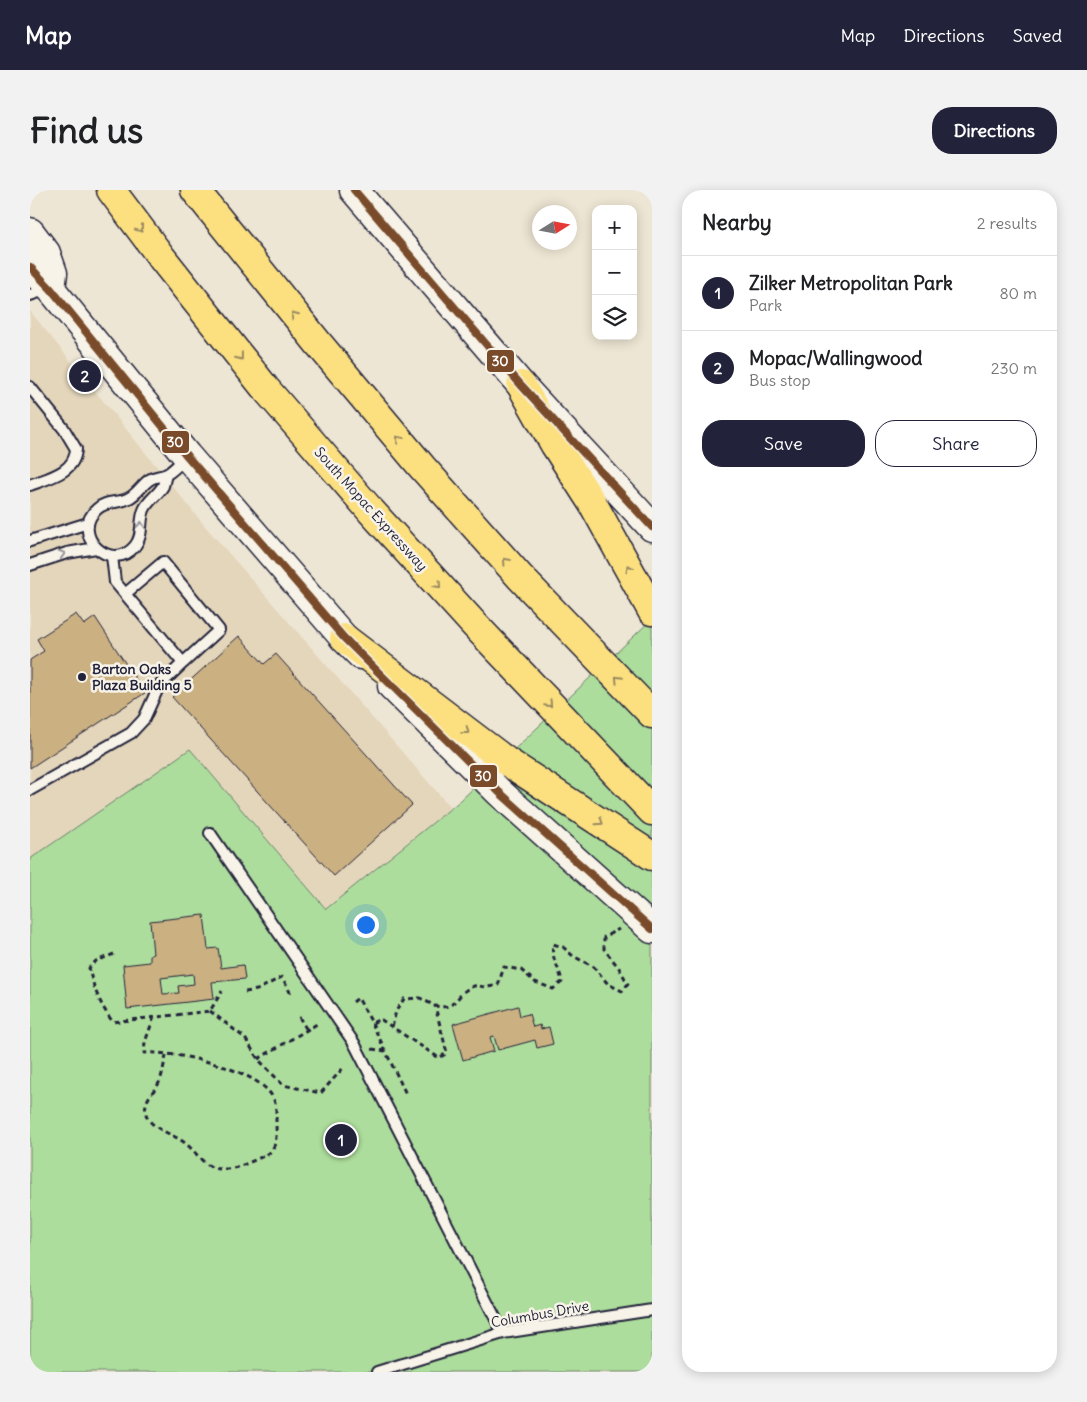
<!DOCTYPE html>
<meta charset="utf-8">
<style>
body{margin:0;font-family:Delius,sans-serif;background:#f2f2f2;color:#202124}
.controls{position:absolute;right:15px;top:15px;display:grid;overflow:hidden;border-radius:10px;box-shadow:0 2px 12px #0003}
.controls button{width:45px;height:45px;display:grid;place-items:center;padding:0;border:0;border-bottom:1px solid #e0e0e0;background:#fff;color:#202124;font:25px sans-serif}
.compass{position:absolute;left:502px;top:15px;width:45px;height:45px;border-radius:50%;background:#fff;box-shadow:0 2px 12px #0003;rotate:79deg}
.you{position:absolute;left:335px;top:734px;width:18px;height:18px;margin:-12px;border:4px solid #fff;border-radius:50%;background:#1a73e8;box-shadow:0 0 0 8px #1a73e833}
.badge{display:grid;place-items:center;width:32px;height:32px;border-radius:50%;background:#22223b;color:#fff;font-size:16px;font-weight:700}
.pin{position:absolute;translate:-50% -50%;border:2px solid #fff;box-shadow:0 1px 5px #0006}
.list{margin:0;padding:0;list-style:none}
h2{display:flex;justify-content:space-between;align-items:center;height:65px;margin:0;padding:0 20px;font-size:21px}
h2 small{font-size:16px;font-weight:400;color:#757577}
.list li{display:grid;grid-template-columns:32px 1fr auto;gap:15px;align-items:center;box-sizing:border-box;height:75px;padding:0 20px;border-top:1px solid #e0e0e0}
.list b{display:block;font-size:19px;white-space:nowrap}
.list p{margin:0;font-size:16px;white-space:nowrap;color:#757577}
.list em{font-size:16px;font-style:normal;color:#757577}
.actions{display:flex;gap:10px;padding:15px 20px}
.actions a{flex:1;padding:11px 0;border:1px solid #22223b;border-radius:20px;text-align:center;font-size:18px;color:#22223b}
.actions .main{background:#22223b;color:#fff}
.icon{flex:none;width:28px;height:28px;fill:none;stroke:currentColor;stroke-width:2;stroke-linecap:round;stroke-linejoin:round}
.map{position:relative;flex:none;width:622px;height:1182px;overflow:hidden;border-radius:20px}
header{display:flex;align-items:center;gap:30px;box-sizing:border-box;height:70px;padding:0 25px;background:#22223b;color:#fff}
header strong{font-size:24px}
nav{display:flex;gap:28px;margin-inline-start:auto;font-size:18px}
.intro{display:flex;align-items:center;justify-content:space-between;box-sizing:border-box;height:120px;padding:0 30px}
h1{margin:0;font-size:35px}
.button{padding:12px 22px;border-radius:20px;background:#22223b;color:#fff;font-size:18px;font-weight:700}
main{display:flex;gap:30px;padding:0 30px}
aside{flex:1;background:#fff;border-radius:20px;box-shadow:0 2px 12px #0003}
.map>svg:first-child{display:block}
.built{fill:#e4d6bb}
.green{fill:#addd9c;stroke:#68806c}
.building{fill:#cbb182;stroke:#22223b;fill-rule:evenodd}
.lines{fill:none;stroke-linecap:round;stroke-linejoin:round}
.lane-casing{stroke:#22223b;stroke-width:14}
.secondary-casing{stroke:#22223b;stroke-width:31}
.highway-casing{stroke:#22223b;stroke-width:31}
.path{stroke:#22223b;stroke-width:3;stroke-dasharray:5 4;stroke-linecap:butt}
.lane{stroke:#f7f3e8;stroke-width:10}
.secondary{stroke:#f7f3e8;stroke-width:28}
.highway{stroke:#fce080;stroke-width:28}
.bus-1-casing{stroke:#f7f3e8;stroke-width:11}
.bus-1{stroke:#7a4b2a;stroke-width:8}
.oneway{stroke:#9a8a61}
.oneway2{stroke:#97959a}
.poi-dot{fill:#22223b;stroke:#f7f3e8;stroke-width:2}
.labels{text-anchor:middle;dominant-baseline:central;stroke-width:5;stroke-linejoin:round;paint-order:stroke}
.street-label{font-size:14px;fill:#22223b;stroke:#f7f3e8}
.poi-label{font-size:14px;font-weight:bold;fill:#22223b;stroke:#f7f3e8;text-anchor:start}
.line-badge{stroke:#f7f3e8;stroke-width:2}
.badge-label{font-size:14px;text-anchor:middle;font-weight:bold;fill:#fff}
</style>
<header>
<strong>Map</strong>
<nav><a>Map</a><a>Directions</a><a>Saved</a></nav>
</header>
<div class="intro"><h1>Find us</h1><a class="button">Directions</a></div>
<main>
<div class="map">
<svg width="622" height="1182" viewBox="0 0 622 1182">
<rect width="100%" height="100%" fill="#eee6d4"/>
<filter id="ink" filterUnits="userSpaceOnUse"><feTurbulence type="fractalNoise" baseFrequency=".02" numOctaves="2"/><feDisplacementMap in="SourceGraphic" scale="10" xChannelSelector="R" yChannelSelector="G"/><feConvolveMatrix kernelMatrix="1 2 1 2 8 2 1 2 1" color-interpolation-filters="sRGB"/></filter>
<g filter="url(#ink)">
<path class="built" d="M 0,121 L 175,336 L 421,618 L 296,719 L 160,560 L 0,669 Z"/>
<path class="green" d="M 622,429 L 622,1182 L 0,1182 L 0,669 L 160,559 L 296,719 L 431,610 Z"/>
<path class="building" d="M 46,424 L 54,435 L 65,427 L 115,503 L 0,578 L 0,470 L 14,461 L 7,449 Z
M 209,446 L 234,474 L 246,464 L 382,615 L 304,686 L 142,507 Z
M 174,725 L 178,759 L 188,758 L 191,778 L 213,775 L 215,789 L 182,792 L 184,809 L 97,819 L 93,775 L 120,772 L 120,765 L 123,764 L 120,731 ZM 163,784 L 164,794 L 148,796 L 149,803 L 133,804 L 131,788 Z
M 488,816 L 490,826 L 499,824 L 503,837 L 510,835 L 511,839 L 519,837 L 523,854 L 507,858 L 505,850 L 468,860 L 464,846 L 460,847 L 464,861 L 433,870 L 423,834 Z"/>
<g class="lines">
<g class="lane-casing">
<path id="lane" d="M 0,105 L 18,99
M 0,197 L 34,239 L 46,259 C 45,283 18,288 0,295
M 136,285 C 135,288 134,293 133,296 C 128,305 118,310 114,320 C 109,332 114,345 105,356 C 81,385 39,344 67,319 C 76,310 89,314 99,308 C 107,304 112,295 119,290 C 124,286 131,287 137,284 C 144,280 151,272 157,266
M 0,351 L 58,333
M 0,375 L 37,363 L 66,358
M 95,404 L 133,372 L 189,440 L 153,473
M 0,600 L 101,543 L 114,529 L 129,496 L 153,473 L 85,392 L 82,366
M 180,643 L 324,853 L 473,1143
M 347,1182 L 473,1143 L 622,1120"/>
</g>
<g class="secondary-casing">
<path id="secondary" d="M 324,0 L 491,195 L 622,337
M 0,42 L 16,63 L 23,83 L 21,99
M 0,77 L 21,99 L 157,266 L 314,448 L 331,465
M 362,496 L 469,602 L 622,739"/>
</g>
<g class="highway-casing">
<path id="highway" d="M 81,0 L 132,68 L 235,198 L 341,321 L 442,432 L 622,621
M 165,0 L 288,153 L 392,277 L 490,387 L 622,524
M 491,195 L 525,255 L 563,314 L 622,421
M 314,448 L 476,571 L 622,666"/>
</g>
<path class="path" d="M 84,764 L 66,771 L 59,778 C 63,797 71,817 83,832 L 180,821 L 192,801
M 215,802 L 227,800 L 252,787 L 262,806
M 323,812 L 328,808 L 342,833 L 350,829 L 409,868 L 417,863 L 405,816 C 429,821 425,802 444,796 C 448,795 452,797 456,797 C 459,797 464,796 468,795 L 474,777 L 491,780 L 505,792 L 523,799 L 532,792 C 530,778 520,768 523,754 L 533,757 L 543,766 L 564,777 L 578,794 L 592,801 L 598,794 L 589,778 L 574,759 L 574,747 L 589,739
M 180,821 L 215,848 L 228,869 L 253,895 L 291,903 L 314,877
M 124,827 L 115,852 L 114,863 C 144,861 225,878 242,906 C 247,914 246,923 246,932 C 246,943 248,956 238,964 C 224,970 207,980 191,979 C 174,979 167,962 155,953 C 144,944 120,939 116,924 C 113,910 123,903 129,893 C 133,884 134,872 137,863
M 269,827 L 277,840
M 342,833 L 376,904
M 362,837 L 366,821 L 374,809 L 390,808 L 405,816
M 342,859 L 355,861
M 228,869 L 287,834"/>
<use href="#lane" class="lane"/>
<use href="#secondary" class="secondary"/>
<use href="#highway" class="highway"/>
<g class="bus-1-casing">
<path id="bus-1" d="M 324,0 L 491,195 L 622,337
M 0,77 L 21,99 L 157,266 L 314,448 L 469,602 L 622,739"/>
</g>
<use href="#bus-1" class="bus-1"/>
</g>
<defs><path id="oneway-chevron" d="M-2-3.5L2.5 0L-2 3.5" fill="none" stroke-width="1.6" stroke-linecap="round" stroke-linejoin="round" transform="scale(1.25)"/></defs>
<g class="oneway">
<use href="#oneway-chevron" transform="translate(110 39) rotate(53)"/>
<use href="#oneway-chevron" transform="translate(264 125) rotate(-129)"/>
<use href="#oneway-chevron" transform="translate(210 167) rotate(52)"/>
<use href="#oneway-chevron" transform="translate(369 249) rotate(-130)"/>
<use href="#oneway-chevron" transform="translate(476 371) rotate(-132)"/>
<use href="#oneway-chevron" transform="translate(599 378) rotate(-119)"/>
<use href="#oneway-chevron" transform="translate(408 395) rotate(48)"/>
<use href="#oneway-chevron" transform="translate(588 489) rotate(-134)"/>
<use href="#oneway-chevron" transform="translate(519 514) rotate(47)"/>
<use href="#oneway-chevron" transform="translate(436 541) rotate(37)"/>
<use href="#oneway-chevron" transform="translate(570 632) rotate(33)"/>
</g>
<g class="oneway2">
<use href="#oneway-chevron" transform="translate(111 335) rotate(-85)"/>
<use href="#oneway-chevron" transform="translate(32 364) rotate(-16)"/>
</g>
</g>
<circle class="poi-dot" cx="52" cy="487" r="5"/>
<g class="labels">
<g class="street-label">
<text transform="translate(341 319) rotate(48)">South Mopac Expressway</text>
<text transform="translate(510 1124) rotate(-10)">Columbus Drive</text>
</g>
<g class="poi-label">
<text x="62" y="479">Barton Oaks<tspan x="62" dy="16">Plaza Building 5</tspan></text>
</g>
</g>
<g class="line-badge">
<rect x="456" y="159" width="29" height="24" rx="5" fill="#7a4b2a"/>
<rect x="131" y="240" width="29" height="24" rx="5" fill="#7a4b2a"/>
<rect x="439" y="574" width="29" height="24" rx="5" fill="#7a4b2a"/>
</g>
<g class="badge-label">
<text x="470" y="176">30</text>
<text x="145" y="257">30</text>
<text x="453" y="591">30</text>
</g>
</svg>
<div class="controls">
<button>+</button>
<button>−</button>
<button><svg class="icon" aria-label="layers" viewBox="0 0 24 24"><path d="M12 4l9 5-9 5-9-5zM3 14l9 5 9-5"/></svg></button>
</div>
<svg class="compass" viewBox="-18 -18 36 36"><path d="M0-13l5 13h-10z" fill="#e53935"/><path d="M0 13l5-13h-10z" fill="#757577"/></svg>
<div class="you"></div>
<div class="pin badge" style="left:311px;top:950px">1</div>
<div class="pin badge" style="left:55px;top:186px">2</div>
</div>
<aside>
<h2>Nearby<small>2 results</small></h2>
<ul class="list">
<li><span class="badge">1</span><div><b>Zilker Metropolitan Park</b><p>Park</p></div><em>80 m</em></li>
<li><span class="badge">2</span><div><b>Mopac/Wallingwood</b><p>Bus stop</p></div><em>230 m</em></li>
</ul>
<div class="actions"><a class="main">Save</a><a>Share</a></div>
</aside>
</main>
